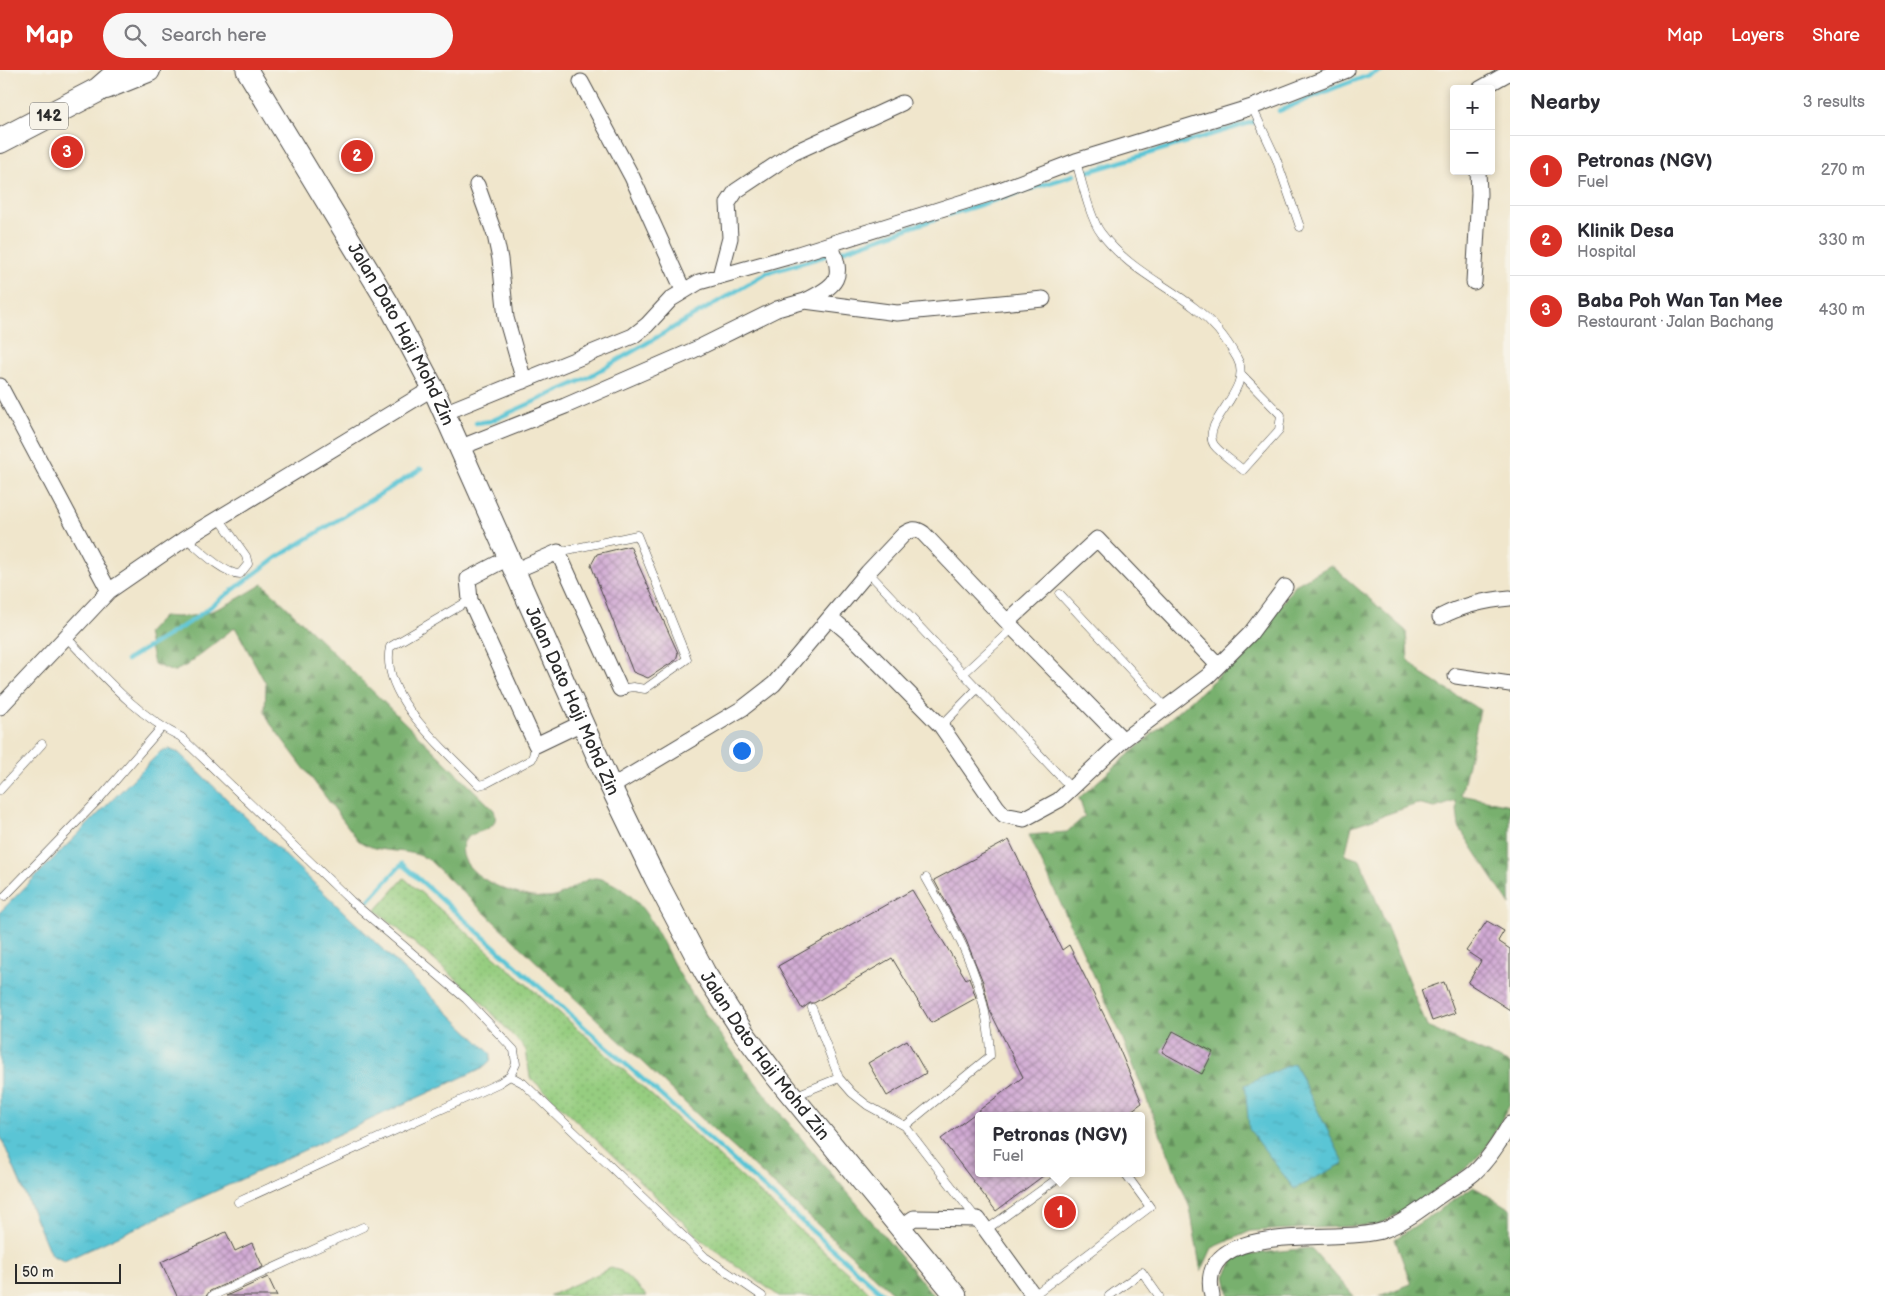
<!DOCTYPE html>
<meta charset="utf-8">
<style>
body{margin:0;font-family:"Balsamiq Sans",sans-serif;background:#f7f7f7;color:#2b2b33}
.controls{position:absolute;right:15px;top:15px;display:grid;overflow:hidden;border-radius:5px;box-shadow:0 2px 8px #0003}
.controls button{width:45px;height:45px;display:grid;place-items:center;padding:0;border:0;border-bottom:1px solid #e1e1e2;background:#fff;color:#2b2b33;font:25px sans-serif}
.scale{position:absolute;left:15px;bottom:12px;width:106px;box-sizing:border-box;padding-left:5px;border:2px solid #2b2b2b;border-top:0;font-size:14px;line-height:18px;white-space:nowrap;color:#2b2b2b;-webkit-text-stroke:4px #f7f3e8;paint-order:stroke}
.you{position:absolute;left:741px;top:680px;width:18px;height:18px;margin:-12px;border:4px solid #fff;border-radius:50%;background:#1a73e8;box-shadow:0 0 0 8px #1a73e833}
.badge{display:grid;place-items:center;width:32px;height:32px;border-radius:50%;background:#d93025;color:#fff;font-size:16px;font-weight:700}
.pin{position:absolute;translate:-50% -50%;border:2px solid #fff;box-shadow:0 1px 5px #0006}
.popup{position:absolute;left:975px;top:1042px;width:170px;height:65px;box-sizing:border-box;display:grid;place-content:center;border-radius:5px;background:#fff;filter:drop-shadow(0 1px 4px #0005);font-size:16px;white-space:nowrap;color:#7c7c81}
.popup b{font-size:19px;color:#2b2b33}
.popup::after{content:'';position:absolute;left:50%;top:100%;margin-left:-10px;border:10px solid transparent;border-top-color:#fff}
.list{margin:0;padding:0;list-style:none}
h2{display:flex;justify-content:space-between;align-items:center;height:65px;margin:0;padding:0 20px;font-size:21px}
h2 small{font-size:16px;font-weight:400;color:#7c7c81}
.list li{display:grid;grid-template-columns:32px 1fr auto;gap:15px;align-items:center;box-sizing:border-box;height:70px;padding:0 20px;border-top:1px solid #e1e1e2}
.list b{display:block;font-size:19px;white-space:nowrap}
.list p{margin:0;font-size:16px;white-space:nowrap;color:#7c7c81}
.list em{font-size:16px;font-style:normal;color:#7c7c81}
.icon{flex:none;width:28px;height:28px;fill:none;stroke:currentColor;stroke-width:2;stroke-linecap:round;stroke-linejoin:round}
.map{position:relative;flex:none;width:1510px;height:1226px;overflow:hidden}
header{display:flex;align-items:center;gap:30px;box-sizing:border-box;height:70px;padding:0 25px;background:#d93025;color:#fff}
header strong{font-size:24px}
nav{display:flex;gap:28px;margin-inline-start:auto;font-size:18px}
.search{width:350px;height:45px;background:#f7f7f7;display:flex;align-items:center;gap:12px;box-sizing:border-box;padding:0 18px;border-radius:28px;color:#7c7c81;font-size:19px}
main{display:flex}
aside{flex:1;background:#fff}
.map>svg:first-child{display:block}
.grass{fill:url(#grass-dots);stroke:#607c56}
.forest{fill:url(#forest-firs);stroke:#526e4c}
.water{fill:url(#water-ripples);stroke:#427880}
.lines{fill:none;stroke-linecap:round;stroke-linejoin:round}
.stream{stroke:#5ac5d5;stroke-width:4.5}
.building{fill:url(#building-cross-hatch)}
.lane-casing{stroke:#494743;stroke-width:9}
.street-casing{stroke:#494743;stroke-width:17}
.secondary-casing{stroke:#494743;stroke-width:23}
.primary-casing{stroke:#494743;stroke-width:26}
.lane{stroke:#fff;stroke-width:8}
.street{stroke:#fff;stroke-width:15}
.secondary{stroke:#fff;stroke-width:21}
.primary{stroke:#fff;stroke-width:24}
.labels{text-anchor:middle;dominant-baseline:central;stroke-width:4;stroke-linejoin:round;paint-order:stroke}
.shield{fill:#f7f3e8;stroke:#686764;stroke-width:1}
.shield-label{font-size:16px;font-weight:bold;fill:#2b2b2b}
.street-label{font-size:18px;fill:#2b2b2b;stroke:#f7f3e8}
</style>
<header>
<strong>Map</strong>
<div class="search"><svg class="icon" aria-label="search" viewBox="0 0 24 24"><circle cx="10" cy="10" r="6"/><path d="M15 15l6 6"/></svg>Search here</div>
<nav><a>Map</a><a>Layers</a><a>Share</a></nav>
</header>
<main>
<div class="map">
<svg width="1510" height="1226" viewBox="0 0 1510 1226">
<defs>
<pattern id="grass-dots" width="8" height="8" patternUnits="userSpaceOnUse" patternTransform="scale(1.25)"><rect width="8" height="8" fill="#96cd80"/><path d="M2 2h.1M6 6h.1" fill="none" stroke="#81b06f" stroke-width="1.8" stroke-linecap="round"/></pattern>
<pattern id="forest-firs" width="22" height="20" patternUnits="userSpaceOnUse" patternTransform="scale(1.25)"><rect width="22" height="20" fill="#78b06e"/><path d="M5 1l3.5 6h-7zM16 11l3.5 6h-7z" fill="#638f5b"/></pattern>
<pattern id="water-ripples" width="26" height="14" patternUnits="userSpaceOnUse" patternTransform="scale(1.25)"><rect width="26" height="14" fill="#5ac5d5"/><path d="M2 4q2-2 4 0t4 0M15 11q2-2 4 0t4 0" fill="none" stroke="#4ea9b7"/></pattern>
<pattern id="building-cross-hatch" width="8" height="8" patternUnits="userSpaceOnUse" patternTransform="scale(1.25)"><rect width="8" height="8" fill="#d1aad4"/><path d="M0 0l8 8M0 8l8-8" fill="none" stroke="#aa8bac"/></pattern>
</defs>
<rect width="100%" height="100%" fill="#f7f3e8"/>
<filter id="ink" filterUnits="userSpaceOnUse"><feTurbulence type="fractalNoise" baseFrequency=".02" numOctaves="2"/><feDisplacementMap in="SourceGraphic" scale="10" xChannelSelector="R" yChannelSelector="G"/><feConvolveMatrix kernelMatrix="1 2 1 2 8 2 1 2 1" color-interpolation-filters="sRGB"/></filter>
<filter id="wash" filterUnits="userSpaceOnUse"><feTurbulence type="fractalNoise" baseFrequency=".0096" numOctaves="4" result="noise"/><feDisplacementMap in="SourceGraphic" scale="20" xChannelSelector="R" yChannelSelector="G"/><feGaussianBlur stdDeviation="1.12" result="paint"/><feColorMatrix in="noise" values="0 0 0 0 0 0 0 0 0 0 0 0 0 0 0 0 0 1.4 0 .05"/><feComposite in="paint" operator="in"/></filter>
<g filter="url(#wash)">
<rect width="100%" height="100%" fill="#f0e6cc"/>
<path class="grass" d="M 404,808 L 585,965 L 873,1226 L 779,1226 L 705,1173 L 530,1007 L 526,980 L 477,927 L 376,840 Z
M 611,1198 L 621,1201 L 647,1226 L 549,1226 Z"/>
<path class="forest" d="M 1331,495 L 1406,561 L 1408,589 L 1422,604 L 1480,640 L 1461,725 L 1510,735 L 1510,835 L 1459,757 L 1456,731 L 1435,738 L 1417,734 L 1352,756 L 1345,785 L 1360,790 L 1427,957 L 1510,994 L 1510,1034 L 1486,1078 L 1468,1097 L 1409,1138 L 1378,1155 L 1251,1161 L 1212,1178 L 1201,1202 L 1190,1138 L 1120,962 L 1029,765 L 1067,762 L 1085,746 L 1079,728 L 1215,609 L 1255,571 L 1295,515 Z
M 263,514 L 494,740 C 504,770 456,753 463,785 C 469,812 531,833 555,827 C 568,823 585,807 596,808 C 609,809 626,821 635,830 C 656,852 665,880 680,905 C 696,931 714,957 732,981 C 768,1031 809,1077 848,1123 C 877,1157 905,1192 934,1226 L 896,1226 L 700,1047 L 429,790 C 407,776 379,786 358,770 L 270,653 L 265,642 L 266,614 L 235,557 L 187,595 L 173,602 L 154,594 L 147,563 L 163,546 C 205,551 229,534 263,514 Z
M 1474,1117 L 1510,1139 L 1510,1226 L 1379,1226 L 1411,1214 L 1395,1169 Z
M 1311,1178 L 1354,1226 L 1229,1226 L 1225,1206 L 1234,1189 L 1249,1184 Z"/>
<path class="water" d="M 169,679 L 179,683 L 487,980 L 491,984 L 490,991 L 482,998 L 64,1191 L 51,1185 L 0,1065 L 0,842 L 161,681 Z
M 1294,993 L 1344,1093 L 1294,1119 L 1249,1059 L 1245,1015 Z"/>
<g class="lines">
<path class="stream" d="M 1279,41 L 1337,17 L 1383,0
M 1087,102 L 1253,52
M 948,145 L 1074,105
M 476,353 L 491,351 L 587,308 L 767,203 L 842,181 L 938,148
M 127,590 L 190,552 L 276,488 L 421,399
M 369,830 L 402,794 L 885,1226"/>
</g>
<g id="blocks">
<path class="building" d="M 630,476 L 678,583 L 676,590 L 648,608 L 633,602 L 591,495 L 597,484 Z
M 1009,770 L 1062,880 L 1069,875 L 1110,957 L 1142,1033 L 1124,1046 L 979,1046 L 979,1103 L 1047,1103 L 996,1141 L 941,1069 L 1023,1007 L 990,941 L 983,912 L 966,870 L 934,810 Z
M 912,820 L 966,909 L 969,907 L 976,928 L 931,953 L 892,888 L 814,933 L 810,933 L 802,939 L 778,896 Z
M 1487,851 L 1504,861 L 1498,871 L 1510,879 L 1510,940 L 1468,913 L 1481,891 L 1466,881 Z
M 1444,912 L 1455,943 L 1432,951 L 1421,920 Z
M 1173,961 L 1213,982 L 1202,1004 L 1162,982 Z
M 907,970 L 926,1003 L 887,1026 L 868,993 Z
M 226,1162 L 235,1181 L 252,1173 L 263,1197 L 210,1221 L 206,1226 L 177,1226 L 161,1192 Z
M 268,1207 L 277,1226 L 226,1226 Z"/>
</g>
</g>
<g filter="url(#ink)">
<use href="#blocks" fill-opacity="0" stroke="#494743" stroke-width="1"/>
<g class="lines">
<g class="lane-casing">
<path id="lane" d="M 1252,37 L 1276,88 L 1300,157
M 1076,91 C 1081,109 1090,149 1101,163 C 1128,199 1162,212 1195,238 C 1212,251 1227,270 1237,288 C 1255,320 1199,352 1214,375 C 1221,384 1234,392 1243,400 L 1279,360 L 1281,345 L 1241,304
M 186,468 C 199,479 223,504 240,504 L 248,494 L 246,486 L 219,448
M 558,482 L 637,465 L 687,589 L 645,619 L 633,617 L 620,619
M 868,502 L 1072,719
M 1060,524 L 1166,638
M 470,530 L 390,577 C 379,627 449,683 479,715 L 487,713 L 532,689 L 536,675
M 66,567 C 101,603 135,645 181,667 L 351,831 L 466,929 L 514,980 L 516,994 L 510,1006 L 499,1013 L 238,1132
M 963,604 L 1013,558
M 941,656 L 977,619
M 0,720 L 42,674
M 5,826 L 101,727 L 161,658
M 812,938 L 839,1008 L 852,1023 L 867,1035 L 905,1056 L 976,1148
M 510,1006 L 523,1013 L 705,1187 L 762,1226
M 794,1026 L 839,1008
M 905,1056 L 990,986 C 988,915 960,868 926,808
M 986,1160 L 1065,1103
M 1034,1225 L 1150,1137 L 1125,1103
M 212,1226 L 363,1157
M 1109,1226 L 1142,1202 L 1159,1226"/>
</g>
<g class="street-casing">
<path id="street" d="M 581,12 L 632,107 L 683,220
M 1480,19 L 1510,2
M 477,115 L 495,165 L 500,189 L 506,248 L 524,311
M 720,206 L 730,168 L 728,133 L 736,121 L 793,83 L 902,33
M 1474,212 L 1479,124 L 1478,101
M 805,231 C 838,215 845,208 830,174
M 0,316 L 109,521
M 444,343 L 633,266 L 647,255 L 671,229 L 699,212 L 795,185 L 995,122 L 1076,91 L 1252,37 L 1347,0
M 459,378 L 565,336 L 694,280 L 777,239 L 805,231 L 897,243 L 1043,229
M 508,488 L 468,509 L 470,530 L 536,675 L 582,653
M 514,501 L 558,482 L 620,619
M 1440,547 C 1463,535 1485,530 1510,528
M 831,548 L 852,566 L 941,656 L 997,737 L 1004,745 L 1024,749 L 1059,730 L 1123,670 L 1208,606 L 1250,564 L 1285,517
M 1007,552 L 1097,469 L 1218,595
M 1456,606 L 1510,614
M 0,637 L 109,521 L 186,468 L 433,318
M 611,717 L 743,638 L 774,614 L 868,502 L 904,464 C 912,459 916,458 923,463 L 1013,558 L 1123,670
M 901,1157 L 914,1148 L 978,1149 L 1034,1226
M 1212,1226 C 1193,1146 1341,1176 1384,1160 C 1406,1152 1426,1135 1445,1122 C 1455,1116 1466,1110 1474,1103 C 1488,1090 1501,1070 1510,1054"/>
</g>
<g class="secondary-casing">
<g id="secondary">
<path id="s1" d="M 247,0 L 388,233 L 433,318 L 611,717 L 655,808 L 705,903 L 743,962 L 775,1005 L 956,1226"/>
</g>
</g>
<g class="primary-casing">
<path id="primary" d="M 106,17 L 148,0
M 0,71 L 98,20 L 121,0"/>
</g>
<use href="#lane" class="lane"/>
<use href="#street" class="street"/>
<use href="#secondary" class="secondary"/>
<use href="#primary" class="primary"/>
</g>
</g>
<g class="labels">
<rect class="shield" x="30" y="32.5" width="38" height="27" rx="4"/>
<g class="shield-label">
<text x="49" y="46">142</text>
</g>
<g class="street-label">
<text stroke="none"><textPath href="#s1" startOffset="306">Jalan Dato Haji Mohd Zin</textPath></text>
<text stroke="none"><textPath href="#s1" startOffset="711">Jalan Dato Haji Mohd Zin</textPath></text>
<text stroke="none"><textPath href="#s1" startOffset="1116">Jalan Dato Haji Mohd Zin</textPath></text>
</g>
</g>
</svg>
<div class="controls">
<button>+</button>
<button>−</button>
</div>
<div class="scale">50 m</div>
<div class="you"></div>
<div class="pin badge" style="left:1060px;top:1142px">1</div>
<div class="popup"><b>Petronas (NGV)</b>Fuel</div>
<div class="pin badge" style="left:357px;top:86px">2</div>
<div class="pin badge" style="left:67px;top:82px">3</div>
</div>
<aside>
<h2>Nearby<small>3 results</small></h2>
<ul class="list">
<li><span class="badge">1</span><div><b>Petronas (NGV)</b><p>Fuel</p></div><em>270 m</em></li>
<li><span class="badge">2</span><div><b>Klinik Desa</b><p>Hospital</p></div><em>330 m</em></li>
<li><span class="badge">3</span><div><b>Baba Poh Wan Tan Mee</b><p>Restaurant · Jalan Bachang</p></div><em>430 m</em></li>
</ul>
</aside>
</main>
